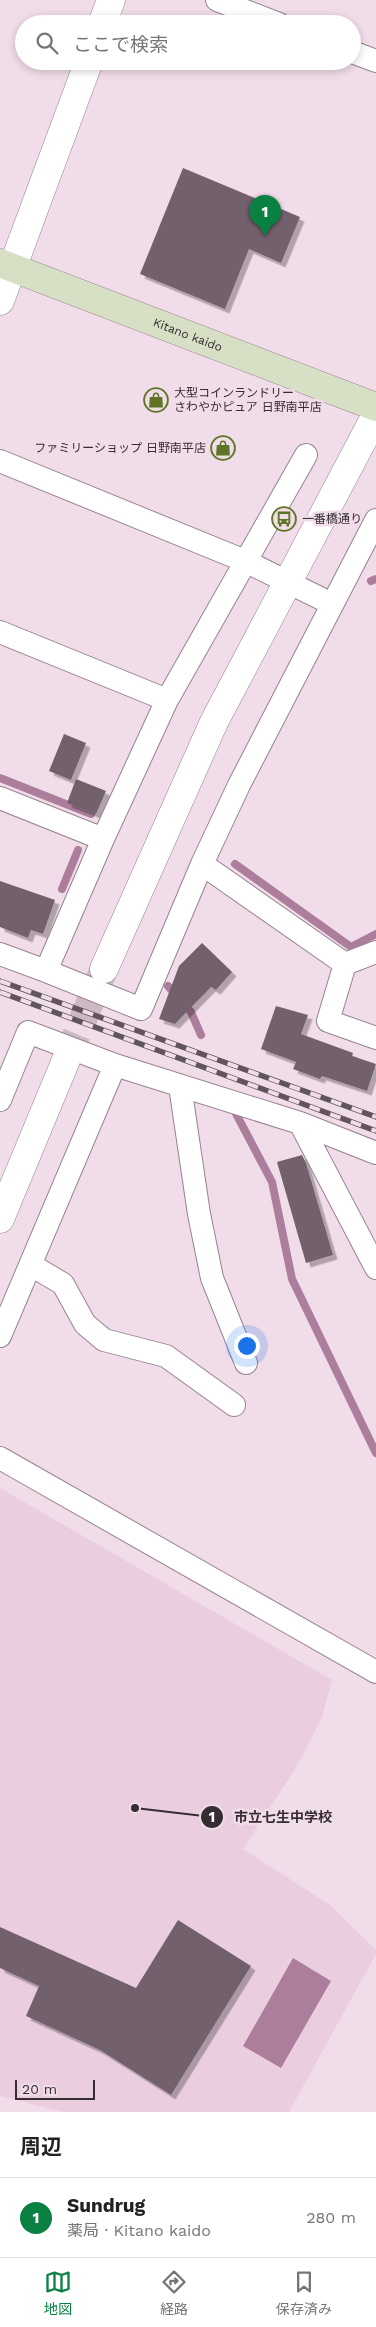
<!DOCTYPE html>
<html lang="ja">
<meta charset="utf-8">
<style>
body{margin:0;font-family:"Work Sans","Noto Sans JP",sans-serif;background:#f2f2f2;color:#222}
.scale{position:absolute;left:15px;bottom:12px;width:80px;box-sizing:border-box;padding-left:5px;border:2px solid #352d32;border-top:0;font-size:14px;line-height:18px;white-space:nowrap;color:#352d32;-webkit-text-stroke:4px #f1dce9;paint-order:stroke}
.you{position:absolute;left:246px;top:1345px;width:18px;height:18px;margin:-12px;border:4px solid #fff;border-radius:50%;background:#1a73e8;box-shadow:0 0 0 8px #1a73e833}
.badge{display:grid;place-items:center;width:32px;height:32px;border-radius:50%;background:#0b8043;color:#fff;font-size:16px;font-weight:700}
.pin{position:absolute;translate:-50% -41px;filter:drop-shadow(0 1px 2px #0008)}
.pin::after{content:'';position:absolute;top:26px;width:18px;height:15px;background:inherit;clip-path:polygon(0 0,100% 0,50% 100%)}
.list{margin:0;padding:0;list-style:none}
h2{display:flex;justify-content:space-between;align-items:center;height:65px;margin:0;padding:0 20px;font-size:21px}
h2 small{font-size:16px;font-weight:400;color:#767676}
.list li{display:grid;grid-template-columns:32px 1fr auto;gap:15px;align-items:center;box-sizing:border-box;height:80px;padding:0 20px;border-top:1px solid #e0e0e0}
.list b{display:block;font-size:19px;white-space:nowrap}
.list p{margin:0;font-size:16px;white-space:nowrap;color:#767676}
.list em{font-size:16px;font-style:normal;color:#767676}
.icon{flex:none;width:28px;height:28px;fill:none;stroke:currentColor;stroke-width:2;stroke-linecap:round;stroke-linejoin:round}
.map{position:relative;flex:none;width:376px;height:2112px;overflow:hidden}
.search{position:absolute;background:#fff;box-shadow:0 2px 8px #0003;left:15px;right:15px;top:15px;height:55px;display:flex;align-items:center;gap:12px;box-sizing:border-box;padding:0 18px;border-radius:28px;color:#767676;font-size:19px}
.sheet{height:145px;background:#fff}
nav{display:flex;justify-content:space-around;align-items:center;box-sizing:border-box;height:70px;border-top:1px solid #e0e0e0;background:#fff;font-size:14px;color:#767676}
nav a{display:grid;justify-items:center;gap:2px}
nav .on{color:#0b8043}
.map>svg:first-child{display:block}
.built{fill:#eacee0}
.water{fill:#ac7e9c}
.lines{fill:none;stroke-linecap:round;stroke-linejoin:round}
.stream{stroke:#ac7e9c;stroke-width:8}
.building{fill:#73616d;filter:url(#shadow)}
.tertiary-tunnel{stroke:#cbb9c4;stroke-width:28;stroke-dasharray:28 14;stroke-linecap:butt}
.minor-casing{stroke:#97838f;stroke-width:24}
.tertiary-casing{stroke:#97838f;stroke-width:29}
.secondary-casing{stroke:#97838f;stroke-width:29}
.minor{stroke:#fff;stroke-width:22}
.tertiary{stroke:#fff;stroke-width:28}
.secondary{stroke:#d7dfc5;stroke-width:28}
.rail-casing{stroke:#60555c;stroke-width:5.5}
.rail{stroke:#f1dce9;stroke-width:4;stroke-dasharray:11;stroke-linecap:butt}
.labels{text-anchor:middle;dominant-baseline:central;stroke-width:5;stroke-linejoin:round;paint-order:stroke}
.street-label{font-size:12px;fill:#352d32;stroke:#f1dce9}
.poi-label{font-size:12px;fill:#352d32;stroke:#f1dce9;text-anchor:start}
.leader{fill:none;stroke:#352d32;stroke-width:2}
.callout-dot{fill:#352d32;stroke:#f1dce9;stroke-width:2}
.mark-label{font-size:15px;text-anchor:middle;font-weight:bold;fill:#fff}
.callout-label{font-size:14px;text-anchor:middle;font-weight:bold;fill:#352d32;stroke:#f1dce9;stroke-width:5;stroke-linejoin:round;paint-order:stroke}
</style>
<div class="map">
<svg width="376" height="2112" viewBox="0 0 376 2112">
<defs>
<filter id="shadow"><feDropShadow dx="4.5" dy="4.5" stdDeviation="0" flood-color="#0004"/></filter>
</defs>
<rect width="100%" height="100%" fill="#f1dce9"/>
<path class="built" d="M 0,1488 L 332,1680 L 322,1717 L 297,1766 L 243,1849 L 330,1905 L 376,1950 L 376,1954 L 289,2112 L 63,2112 L 0,2096 Z"/>
<path class="water" d="M 293,1958 L 331,1981 L 281,2068 L 243,2046 Z"/>
<g class="lines">
<path class="stream" d="M 371,581 L 376,579
M 0,778 L 91,814
M 235,864 L 351,947 L 376,934
M 62,889 L 78,850
M 168,986 L 191,1012 L 201,1035
M 233,1108 L 272,1182 L 292,1279 L 376,1453"/>
</g>
<path class="building" d="M 183,168 L 300,217 L 281,263 L 249,249 L 225,309 L 140,274 Z
M 64,734 L 86,743 L 71,780 L 49,771 Z
M 76,779 L 106,791 L 96,814 L 67,803 Z
M 0,881 L 55,900 L 43,934 L 31,930 L 28,938 L 0,927 Z
M 202,943 L 232,972 L 216,990 L 211,987 L 175,1024 L 159,1019 L 179,966 Z
M 276,1006 L 308,1015 L 301,1034 L 353,1053 L 352,1056 L 376,1064 L 367,1091 L 322,1076 L 320,1079 L 293,1069 L 296,1062 L 261,1049 Z
M 302,1155 L 306,1163 L 333,1255 L 306,1263 L 277,1162 Z
M 178,1920 L 251,1966 L 171,2095 L 100,2050 L 26,2016 L 39,1986 L 0,1968 L 0,1927 L 136,1988 Z"/>
<g class="lines">
<path class="tertiary-tunnel" d="M 66,1060 L 104,969"/>
<g class="minor-casing">
<path id="minor" d="M 217,0 L 279,24
M 352,52 L 376,61
M 306,455 L 167,700 L 103,839 L 46,971 L 141,1009 L 202,864 L 239,785 L 376,520
M 0,461 L 245,561 L 332,604
M 0,632 L 167,700
M 0,798 L 103,839
M 202,864 L 345,964 L 376,952
M 0,954 L 46,971
M 345,964 L 328,1021 L 376,1038
M 180,1086 L 199,1214 L 212,1278 L 246,1363
M 0,1100 L 28,1032 L 115,1065 L 300,1123 L 376,1153
M 300,1123 L 376,1268
M 31,1265 L 63,1284 L 85,1324 L 104,1340 L 166,1356 L 234,1405
M 0,1336 L 115,1065
M 0,1458 L 376,1672"/>
</g>
<g class="tertiary-casing">
<path id="tertiary" d="M 102,24 L 111,0
M 0,301 L 89,61
M 104,969 L 214,722 L 376,415
M 0,1219 L 66,1060"/>
</g>
<g class="secondary-casing">
<g id="secondary">
<path id="s1" d="M 0,263 L 376,407"/>
</g>
</g>
<use href="#minor" class="minor"/>
<use href="#tertiary" class="tertiary"/>
<use href="#secondary" class="secondary"/>
<g class="rail-casing">
<path id="rail" d="M 0,981 L 376,1117
M 0,992 L 376,1131"/>
</g>
<use href="#rail" class="rail"/>
</g>
<defs>
<g id="shop-ring" transform="scale(1.25)"><circle r="9.5" fill="#f1dce9" stroke="#5f7525" stroke-width="1.5"/><path d="M-5-2.5h2.3a2.7 3.5 0 0 1 5.4 0H5L5.5 6h-11ZM-1.5-2.5h3a1.5 2.3 0 0 0-3 0Z" fill="#5f7525"/></g>
<g id="bus-ring" transform="scale(1.25)"><circle r="9.5" fill="#f1dce9" stroke="#5f7525" stroke-width="1.5"/><path d="M-5-6H5V4H4V6H2V4H-2V6H-4V4H-5ZM-3.5-4V0h7V-4ZM-3.5 1.2v1.5H-2V1.2ZM2 1.2v1.5H3.5V1.2Z" fill="#5f7525"/></g>
</defs>
<g fill-rule="evenodd">
<use href="#shop-ring" x="156" y="400"/>
<use href="#shop-ring" x="223" y="448"/>
<use href="#bus-ring" x="284" y="519"/>
</g>
<g class="labels">
<g class="street-label">
<text stroke="none"><textPath href="#s1" startOffset="201">Kitano kaido</textPath></text>
</g>
<g class="poi-label">
<text x="174" y="393">大型コインランドリー<tspan x="174" dy="14">さわやかピュア 日野南平店</tspan></text>
<text x="206" y="448" text-anchor="end">ファミリーショップ 日野南平店</text>
<text x="302" y="519">一番橋通り</text>
</g>
</g>
<path class="leader" d="M135 1808L212 1817"/>
<g class="callout-dot">
<circle cx="135" cy="1808" r="5"/>
<circle cx="212" cy="1817" r="12"/>
</g>
<g class="mark-label">
<text x="212" y="1822">1</text>
</g>
<g class="callout-label">
<text x="283" y="1822">市立七生中学校</text>
</g>
</svg>
<div class="scale">20 m</div>
<div class="you"></div>
<div class="pin badge" style="left:265px;top:236px">1</div>
<div class="search"><svg class="icon" aria-label="search" viewBox="0 0 24 24"><circle cx="10" cy="10" r="6"/><path d="M15 15l6 6"/></svg>ここで検索</div>
</div>
<section class="sheet">
<h2>周辺<small></small></h2>
<ul class="list">
<li><span class="badge">1</span><div><b>Sundrug</b><p>薬局 · Kitano kaido</p></div><em>280 m</em></li>
</ul>
</section>
<nav>
<a class="on"><svg class="icon" aria-label="map" viewBox="0 0 24 24"><path d="M3 6l6-2 6 2 6-2v14l-6 2-6-2-6 2zM9 4v14M15 6v14"/></svg>地図</a>
<a><svg class="icon" aria-label="directions" viewBox="0 0 24 24"><path d="M12 3l9 9-9 9-9-9zM9 14v-3h6M13 9l2 2-2 2"/></svg>経路</a>
<a><svg class="icon" aria-label="saved" viewBox="0 0 24 24"><path d="M7 4h10v16l-5-4-5 4z"/></svg>保存済み</a>
</nav>
